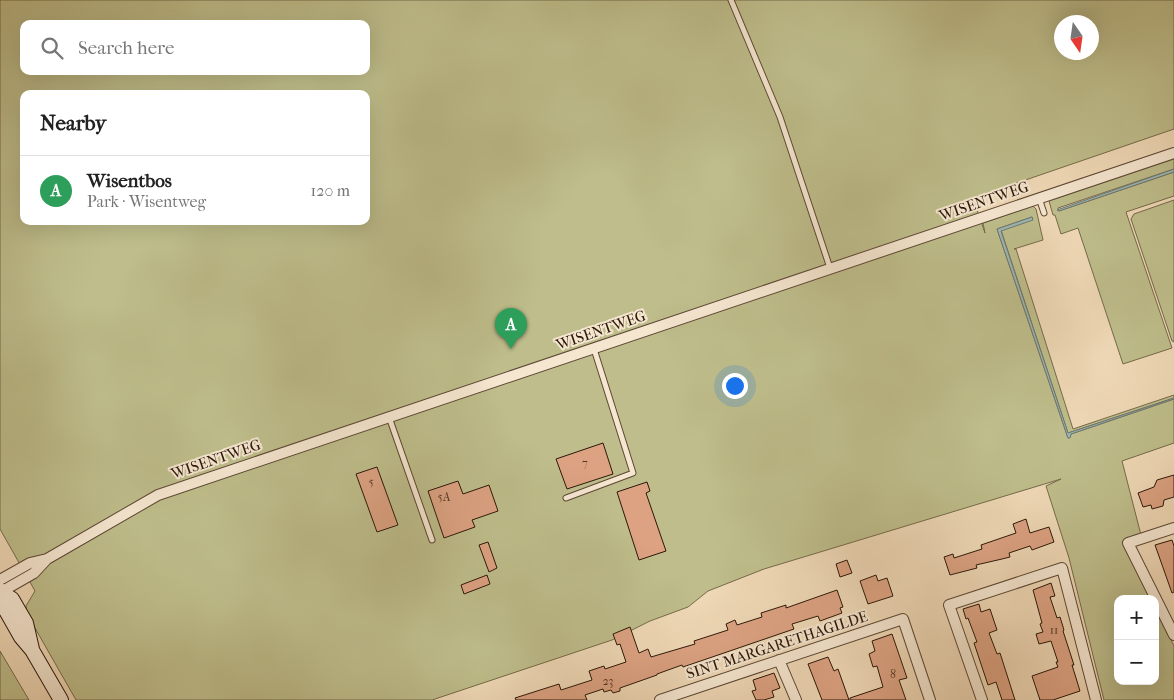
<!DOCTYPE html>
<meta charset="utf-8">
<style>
body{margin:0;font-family:"IM FELL French Canon",serif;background:#f6f6f6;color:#222}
.controls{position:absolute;right:15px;bottom:15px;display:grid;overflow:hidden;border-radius:10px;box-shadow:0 5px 20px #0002}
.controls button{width:45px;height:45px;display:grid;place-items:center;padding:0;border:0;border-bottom:1px solid #e0e0e0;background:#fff;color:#222;font:25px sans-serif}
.compass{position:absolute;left:1054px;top:15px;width:45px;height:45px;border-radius:50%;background:#fff;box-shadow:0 5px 20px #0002;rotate:167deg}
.you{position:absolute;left:734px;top:385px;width:18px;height:18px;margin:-12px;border:4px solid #fff;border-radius:50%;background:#1a73e8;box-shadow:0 0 0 8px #1a73e833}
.badge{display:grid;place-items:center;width:32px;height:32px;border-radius:50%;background:#8f2418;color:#fff;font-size:16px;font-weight:700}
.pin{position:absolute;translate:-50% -41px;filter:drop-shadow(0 1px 2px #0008)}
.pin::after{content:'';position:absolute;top:26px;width:18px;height:15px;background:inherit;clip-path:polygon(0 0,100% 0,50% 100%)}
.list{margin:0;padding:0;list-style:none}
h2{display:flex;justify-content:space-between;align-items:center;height:65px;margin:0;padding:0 20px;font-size:21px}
h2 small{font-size:16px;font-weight:400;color:#767676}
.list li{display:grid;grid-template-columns:32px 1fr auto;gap:15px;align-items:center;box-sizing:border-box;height:70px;padding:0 20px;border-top:1px solid #e0e0e0}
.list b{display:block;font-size:19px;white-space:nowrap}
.list p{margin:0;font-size:16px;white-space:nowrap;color:#767676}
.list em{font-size:16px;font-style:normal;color:#767676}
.icon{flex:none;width:28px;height:28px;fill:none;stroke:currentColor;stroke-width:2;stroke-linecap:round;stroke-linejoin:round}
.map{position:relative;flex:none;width:1174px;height:700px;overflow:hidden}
.search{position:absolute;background:#fff;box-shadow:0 5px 20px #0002;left:20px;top:20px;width:350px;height:55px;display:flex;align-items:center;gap:12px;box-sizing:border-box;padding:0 18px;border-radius:10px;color:#767676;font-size:19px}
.panel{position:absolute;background:#fff;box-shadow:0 5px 20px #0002;left:20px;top:90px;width:350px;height:135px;border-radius:10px}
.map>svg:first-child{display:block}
.green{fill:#bebd8b;stroke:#756a4a;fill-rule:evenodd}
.water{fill:#9bb8b5;stroke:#6f7870}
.building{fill:#dca282;stroke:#2c1709}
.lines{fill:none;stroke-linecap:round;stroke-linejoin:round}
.service-casing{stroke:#5d4734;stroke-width:7}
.minor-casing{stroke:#5d4734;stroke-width:12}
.secondary-casing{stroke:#2c1709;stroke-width:16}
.service{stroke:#f5e6d0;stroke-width:5}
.minor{stroke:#f5e6d0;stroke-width:10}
.secondary{stroke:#f5e6d0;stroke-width:14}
.labels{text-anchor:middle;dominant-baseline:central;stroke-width:4;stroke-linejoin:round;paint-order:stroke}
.number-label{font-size:12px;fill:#583a27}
.street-label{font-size:15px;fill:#2c1709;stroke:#f5e6d0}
</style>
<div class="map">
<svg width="1174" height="700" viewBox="0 0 1174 700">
<rect width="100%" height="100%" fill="#efd8b6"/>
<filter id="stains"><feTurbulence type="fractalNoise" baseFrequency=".004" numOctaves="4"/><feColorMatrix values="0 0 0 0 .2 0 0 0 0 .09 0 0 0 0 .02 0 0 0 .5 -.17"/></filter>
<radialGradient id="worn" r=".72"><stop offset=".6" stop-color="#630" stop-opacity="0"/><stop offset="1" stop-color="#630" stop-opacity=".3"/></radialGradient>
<path class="green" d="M 0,0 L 1174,0 L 1174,129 L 973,198 L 985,233 L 983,223 L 1033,206 L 1036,209 L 1043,240 L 1014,249 L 1016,249 L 1073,429 L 1174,395 L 1174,398 L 1068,433 L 1001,230 L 1033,218 L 1032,217 L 997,229 L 1068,438 L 1070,437 L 1071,434 L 1174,399 L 1174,443 L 1122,461 L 1141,535 L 1123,541 L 1151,599 L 1118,599 L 1118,681 L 1155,681 L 1155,608 L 1174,646 L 1174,700 L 1104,700 L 1069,558 L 1046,486 L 1061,479 L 764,569 L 708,591 L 688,607 L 650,621 L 612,640 L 432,700 L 76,700 L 27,614 L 26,606 L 35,591 L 0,529 ZM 1062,22 L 1092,22 L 1092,52 L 1062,52 ZM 24,24 L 366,24 L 366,71 L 24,71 ZM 24,94 L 366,94 L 366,221 L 24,221 Z
M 1174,159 L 1174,169 L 1058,208 L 1059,211 L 1174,172 L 1174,196 L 1126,212 L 1172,348 L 1123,364 L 1078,228 L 1061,234 L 1055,215 L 1053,215 L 1049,201 Z
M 1174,200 L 1174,342 L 1172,341 L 1131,219 L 1134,214 Z
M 0,651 L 29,700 L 0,700 Z"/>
<path class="water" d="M 1174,169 L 1174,172 L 1059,211 L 1057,210 Z
M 1032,217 L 1033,220 L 1001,231 L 1068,433 L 1174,398 L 1174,399 L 1071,434 L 1070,438 L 1068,438 L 997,229 Z"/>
<path class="building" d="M 603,443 L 613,474 L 567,489 L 556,459 Z
M 377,467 L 398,525 L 377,532 L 356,474 Z
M 1174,475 L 1174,497 L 1164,500 L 1163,506 L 1152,509 L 1151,505 L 1143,507 L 1138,493 L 1154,487 L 1157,480 Z
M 458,481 L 463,494 L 489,485 L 498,511 L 472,520 L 475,527 L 444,538 L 428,491 Z
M 647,482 L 650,491 L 646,493 L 666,551 L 639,560 L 617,492 Z
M 1026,519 L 1030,533 L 1049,527 L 1054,542 L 1032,550 L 1030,546 L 1009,553 L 1010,557 L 1002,559 L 976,565 L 977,568 L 950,575 L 944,557 L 953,554 L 954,558 L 982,549 L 981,545 L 1016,533 L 1013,524 Z
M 1172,540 L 1174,546 L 1174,592 L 1172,593 L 1155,545 Z
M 488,542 L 497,568 L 489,572 L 479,545 Z
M 847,560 L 852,573 L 840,577 L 836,564 Z
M 487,575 L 490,584 L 464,594 L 461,585 Z
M 876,575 L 878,581 L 887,578 L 893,596 L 868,604 L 860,581 Z
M 1051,583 L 1055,596 L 1050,597 L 1057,618 L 1060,617 L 1064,630 L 1063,631 L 1074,665 L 1072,665 L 1080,691 L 1053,700 L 1040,700 L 1032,676 L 1058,667 L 1056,662 L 1058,662 L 1051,641 L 1039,644 L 1036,634 L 1043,632 L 1040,624 L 1042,623 L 1033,590 Z
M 837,590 L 843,607 L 840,608 L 842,613 L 820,621 L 818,616 L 792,624 L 794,629 L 683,667 L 682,665 L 657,674 L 657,675 L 620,688 L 620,691 L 613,693 L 611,690 L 604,692 L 603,689 L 585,695 L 587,700 L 516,700 L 515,698 L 559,684 L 561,690 L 592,680 L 589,671 L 604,666 L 605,669 L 626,662 L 620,644 L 617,645 L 613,634 L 630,627 L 639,653 L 648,649 L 651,657 L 695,644 L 694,641 L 728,630 L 726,624 L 735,620 L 737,625 L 762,617 L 761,613 L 786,605 L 786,608 Z
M 979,604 L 981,612 L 990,609 L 997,630 L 989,633 L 997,654 L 1000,653 L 1015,700 L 1002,700 L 996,682 L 988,685 L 974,643 L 977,642 L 968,618 L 966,619 L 963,609 Z
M 892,634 L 907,678 L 899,680 L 906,700 L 850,700 L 850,698 L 883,687 L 877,666 L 873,667 L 869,654 L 875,651 L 872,641 Z
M 828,657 L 834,671 L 838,669 L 849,700 L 822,700 L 808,664 Z
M 774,673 L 780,688 L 772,691 L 774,697 L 764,700 L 756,700 L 752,691 L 756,690 L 753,680 Z"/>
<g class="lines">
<g class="service-casing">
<path id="service" d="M 731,0 L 780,117 L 830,268
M 1039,198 L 1044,213
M 389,417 L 432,540
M 566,498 L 633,473 L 594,349"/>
</g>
<g class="minor-casing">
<path id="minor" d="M 1174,528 L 1128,543 L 1174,635
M 0,580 L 30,563 L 47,559 L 158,495 L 1174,153
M 1,592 L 34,573 L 46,560
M 779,660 L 796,700
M 660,700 L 903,619 L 930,700
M 982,700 L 949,605 L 1062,568 L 1096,700"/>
</g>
<g class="secondary-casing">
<path id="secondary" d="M 0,590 L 4,607 L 21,637 L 32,650 L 61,700
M 1,592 L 12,599 L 26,623 L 32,649"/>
</g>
<use href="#service" class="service"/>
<use href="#minor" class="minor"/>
<use href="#secondary" class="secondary"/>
</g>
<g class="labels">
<g class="number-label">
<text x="585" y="463">7</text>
<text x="371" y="482">5</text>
<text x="444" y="497">5A</text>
<text x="1054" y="630">11</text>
<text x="893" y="674">8</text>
<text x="608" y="681">23</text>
</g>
<g class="street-label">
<text transform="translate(984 201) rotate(-19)">WISENTWEG</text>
<text transform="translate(601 330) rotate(-19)">WISENTWEG</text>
<text transform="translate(216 459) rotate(-19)">WISENTWEG</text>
<text transform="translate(777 645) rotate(-18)">SINT MARGARETHAGILDE</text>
</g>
</g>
<rect width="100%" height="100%" filter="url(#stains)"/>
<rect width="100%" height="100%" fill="url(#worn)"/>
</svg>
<div class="controls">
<button>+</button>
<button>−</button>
</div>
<svg class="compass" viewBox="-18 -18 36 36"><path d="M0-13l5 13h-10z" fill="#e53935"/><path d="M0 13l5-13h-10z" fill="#767676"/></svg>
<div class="you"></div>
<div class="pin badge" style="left:511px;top:349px;background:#2e9e5b">A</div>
<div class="search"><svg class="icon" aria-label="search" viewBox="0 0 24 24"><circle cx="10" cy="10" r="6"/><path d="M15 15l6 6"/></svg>Search here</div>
<section class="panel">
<h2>Nearby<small></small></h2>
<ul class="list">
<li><span class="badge" style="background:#2e9e5b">A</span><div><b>Wisentbos</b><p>Park · Wisentweg</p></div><em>120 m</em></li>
</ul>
</section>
</div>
